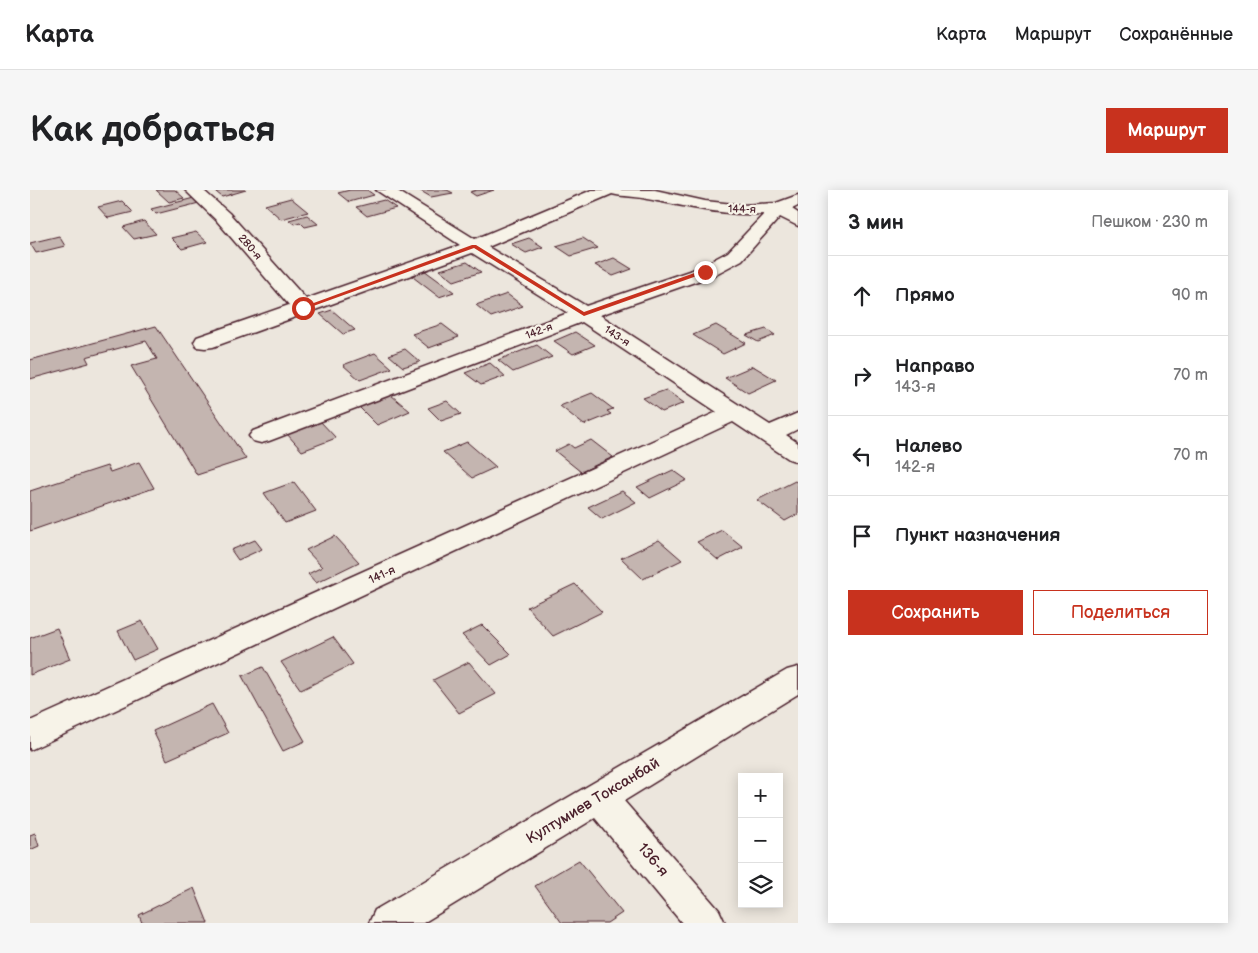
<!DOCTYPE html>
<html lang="ru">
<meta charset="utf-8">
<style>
body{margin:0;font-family:"Balsamiq Sans",sans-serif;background:#f6f6f6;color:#202124}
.controls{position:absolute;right:15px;bottom:15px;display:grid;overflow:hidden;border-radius:0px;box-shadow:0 2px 12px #0003}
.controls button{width:45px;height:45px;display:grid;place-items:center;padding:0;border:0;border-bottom:1px solid #e0e0e0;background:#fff;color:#202124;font:25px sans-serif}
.stop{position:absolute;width:15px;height:15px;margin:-11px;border:4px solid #c8321e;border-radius:50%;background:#fff}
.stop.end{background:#c8321e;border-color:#fff;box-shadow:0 1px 5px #0008}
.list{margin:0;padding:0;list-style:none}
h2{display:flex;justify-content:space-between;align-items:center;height:65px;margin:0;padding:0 20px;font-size:21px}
h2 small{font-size:16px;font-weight:400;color:#757577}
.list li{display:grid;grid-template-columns:32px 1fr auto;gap:15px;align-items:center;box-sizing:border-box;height:80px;padding:0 20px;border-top:1px solid #e0e0e0}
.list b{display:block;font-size:19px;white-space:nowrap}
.list p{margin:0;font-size:16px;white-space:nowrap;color:#757577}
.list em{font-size:16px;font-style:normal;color:#757577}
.actions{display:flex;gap:10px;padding:15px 20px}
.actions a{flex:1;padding:11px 0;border:1px solid #c8321e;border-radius:0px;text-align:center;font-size:18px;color:#c8321e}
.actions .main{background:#c8321e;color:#fff}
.icon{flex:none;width:28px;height:28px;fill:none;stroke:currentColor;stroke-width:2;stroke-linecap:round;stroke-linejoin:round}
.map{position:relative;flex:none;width:768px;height:733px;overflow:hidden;border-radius:0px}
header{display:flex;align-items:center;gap:30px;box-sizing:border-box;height:70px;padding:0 25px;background:#fff;border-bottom:1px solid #e0e0e0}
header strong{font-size:24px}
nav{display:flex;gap:28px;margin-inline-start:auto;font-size:18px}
.intro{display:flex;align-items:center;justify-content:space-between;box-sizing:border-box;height:120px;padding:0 30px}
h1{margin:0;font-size:35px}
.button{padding:12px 22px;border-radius:0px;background:#c8321e;color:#fff;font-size:18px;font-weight:700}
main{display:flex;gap:30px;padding:0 30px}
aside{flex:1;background:#fff;border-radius:0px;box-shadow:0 2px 12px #0003}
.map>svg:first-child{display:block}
.building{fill:#c4b5b0;stroke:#4a1f2b}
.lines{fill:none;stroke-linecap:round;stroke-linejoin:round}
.minor-casing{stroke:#4a1f2b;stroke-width:3}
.minor{fill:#f7f3e8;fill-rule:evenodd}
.route{fill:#c8321e}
.labels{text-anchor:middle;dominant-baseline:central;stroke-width:4.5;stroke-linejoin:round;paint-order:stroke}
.far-street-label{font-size:11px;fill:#4a1f2b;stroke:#f7f3e8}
.street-label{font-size:12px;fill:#4a1f2b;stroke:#f7f3e8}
.near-street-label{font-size:15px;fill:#4a1f2b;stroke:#f7f3e8}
</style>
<header>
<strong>Карта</strong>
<nav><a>Карта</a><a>Маршрут</a><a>Сохранённые</a></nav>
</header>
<div class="intro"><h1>Как добраться</h1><a class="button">Маршрут</a></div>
<main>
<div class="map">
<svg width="768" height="733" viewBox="0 0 768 733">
<rect width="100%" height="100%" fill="#ece6dd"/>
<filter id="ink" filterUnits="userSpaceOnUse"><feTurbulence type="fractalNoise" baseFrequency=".02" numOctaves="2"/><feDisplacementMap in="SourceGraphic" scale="10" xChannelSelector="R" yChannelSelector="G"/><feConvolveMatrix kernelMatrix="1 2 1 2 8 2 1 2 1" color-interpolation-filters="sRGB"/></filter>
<g filter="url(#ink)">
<path class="building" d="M 126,0 L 145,0 L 154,8 L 139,12 Z
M 194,0 L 216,0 L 192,7 L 186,2 Z
M 320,0 L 337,0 L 344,5 L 319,12 L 308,3 Z
M 389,0 L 417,0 L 423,3 L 401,7 Z
M 447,0 L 464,0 L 446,6 L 440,2 Z
M 164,8 L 169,13 L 126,24 L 121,19 Z
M 261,8 L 278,22 L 251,29 L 235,15 Z
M 354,10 L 366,18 L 337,26 L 326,17 Z
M 92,11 L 103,22 L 78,28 L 68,17 Z
M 277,25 L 288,34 L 275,37 L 270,32 L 264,34 L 259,30 Z
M 114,31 L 126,44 L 104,49 L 93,37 Z
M 166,42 L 177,52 L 152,59 L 141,48 Z
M 29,46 L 35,56 L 6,63 L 0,53 Z
M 499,48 L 513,57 L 496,63 L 481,54 Z
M 553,48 L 568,58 L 541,66 L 526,56 Z
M 584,68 L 602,79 L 583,86 L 565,75 Z
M 437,72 L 451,82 L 424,91 L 410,80 Z
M 394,80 L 424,102 L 409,107 L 379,84 Z
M 477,104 L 493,116 L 461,127 L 446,115 Z
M 302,120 L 325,140 L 313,144 L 290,124 Z
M 412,134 L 429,147 L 399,158 L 382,144 Z
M 686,135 L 716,153 L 693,164 L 663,145 Z
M 126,136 L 216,269 L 167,285 L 101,176 L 127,169 L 116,151 L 56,167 L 59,173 L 0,189 L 0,170 Z
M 736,139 L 745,145 L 728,152 L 716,145 Z
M 545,142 L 565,155 L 543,164 L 524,151 Z
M 507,155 L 522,167 L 483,182 L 468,170 Z
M 375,159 L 390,172 L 373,177 L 359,165 Z
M 345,163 L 362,178 L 330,190 L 313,175 Z
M 460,173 L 475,186 L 451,195 L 435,183 Z
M 723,176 L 746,190 L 718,203 L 695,188 Z
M 636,200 L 654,213 L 632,222 L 613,208 Z
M 562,203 L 583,219 L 577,221 L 581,224 L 554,235 L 530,216 Z
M 361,205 L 380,221 L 347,235 L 329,217 Z
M 417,211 L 431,224 L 411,231 L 398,218 Z
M 290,231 L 306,248 L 272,261 L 257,244 Z
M 561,250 L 583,267 L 551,282 L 525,261 L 539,254 L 544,258 Z
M 437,252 L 466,277 L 442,288 L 413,262 Z
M 109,272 L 124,298 L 0,341 L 0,301 L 77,276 L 80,282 Z
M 643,280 L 657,290 L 620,308 L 607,297 Z
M 765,291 L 768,293 L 768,324 L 755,331 L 727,310 Z
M 264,292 L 286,321 L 255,333 L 234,303 Z
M 592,301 L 606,312 L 572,329 L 558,317 Z
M 692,340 L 713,357 L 688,370 L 667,352 Z
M 305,346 L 329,372 L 286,393 L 278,384 L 292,377 L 276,360 Z
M 225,350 L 232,359 L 208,370 L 201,360 Z
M 629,350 L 652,370 L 613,389 L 591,368 Z
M 545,394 L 572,422 L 523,446 L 497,417 Z
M 112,431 L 128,459 L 103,470 L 88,441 Z
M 452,435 L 481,464 L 461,475 L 432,445 Z
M 27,438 L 40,469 L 0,485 L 0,448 Z
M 303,447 L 323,474 L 271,500 L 251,472 Z
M 439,472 L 466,504 L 429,523 L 403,490 Z
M 233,477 L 275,551 L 253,561 L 212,486 Z
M 182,514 L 198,543 L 137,570 L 123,541 Z
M 5,643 L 9,656 L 0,660 L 0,645 Z
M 549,670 L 592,723 L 577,733 L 532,733 L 505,696 Z
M 164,698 L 178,733 L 112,733 L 109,725 Z"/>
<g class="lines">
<g class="minor-casing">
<path id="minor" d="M 155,0 L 173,0 L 199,23 L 276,109 L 430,55 L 346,0 L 366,0 L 445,49 L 562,0 L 625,0 L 675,11 L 713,15 L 746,13 L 768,5 L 768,16 L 762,19 L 768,23 L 768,36 L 750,27 L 712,70 L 682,86 L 570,125 L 740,235 L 768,223 L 768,239 L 756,245 L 768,253 L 768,272 L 759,269 L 703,232 L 0,560 L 0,531 L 687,222 L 552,132 L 239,251 L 231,253 L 223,251 L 219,246 L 223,241 L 538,123 L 442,63 L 183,157 L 175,158 L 167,157 L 164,152 L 167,147 L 259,115 L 187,31 ZM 582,4 C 594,7 606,6 617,9 C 656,16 693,26 734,24 L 698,62 L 668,78 L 556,116 L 458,57 Z
M 768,477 L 768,504 L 594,611 L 689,720 L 695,733 L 652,733 L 565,628 L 393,733 L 339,733 L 345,720 L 757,480 Z"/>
</g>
<use href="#minor" class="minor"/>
</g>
</g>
<path class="route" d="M 442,55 L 446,55 L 554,122 L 673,80 L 678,82 L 554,126 L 444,58 L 275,119 L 270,118 Z"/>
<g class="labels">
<g class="far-street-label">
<text transform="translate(712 19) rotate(1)">144-я</text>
<text transform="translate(220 57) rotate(49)">280-я</text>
<text transform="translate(509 141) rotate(-21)">142-я</text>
<text transform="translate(587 146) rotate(33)">143-я</text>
</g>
<g class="street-label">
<text transform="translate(352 385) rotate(-25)">141-я</text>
</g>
<g class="near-street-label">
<text transform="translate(563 611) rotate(-31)">Култумиев Токсанбай</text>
<text transform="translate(623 670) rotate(50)">136-я</text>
</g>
</g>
</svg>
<div class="controls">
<button>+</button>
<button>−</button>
<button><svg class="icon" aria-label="layers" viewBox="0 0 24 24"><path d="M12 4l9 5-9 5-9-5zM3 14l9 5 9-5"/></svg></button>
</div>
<div class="stop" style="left:273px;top:118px"></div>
<div class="stop end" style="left:675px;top:82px"></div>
</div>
<aside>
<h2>3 мин<small>Пешком · 230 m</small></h2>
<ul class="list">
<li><svg class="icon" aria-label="ahead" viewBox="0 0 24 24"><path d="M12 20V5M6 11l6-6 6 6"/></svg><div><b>Прямо</b></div><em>90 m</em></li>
<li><svg class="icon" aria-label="right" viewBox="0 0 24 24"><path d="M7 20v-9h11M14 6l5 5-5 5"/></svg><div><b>Направо</b><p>143-я</p></div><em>70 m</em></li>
<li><svg class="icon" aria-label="left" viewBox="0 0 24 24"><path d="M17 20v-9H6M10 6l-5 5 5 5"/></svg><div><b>Налево</b><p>142-я</p></div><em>70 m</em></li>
<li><svg class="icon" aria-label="arrive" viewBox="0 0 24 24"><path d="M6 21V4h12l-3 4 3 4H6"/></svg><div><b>Пункт назначения</b></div></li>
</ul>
<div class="actions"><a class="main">Сохранить</a><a>Поделиться</a></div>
</aside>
</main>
